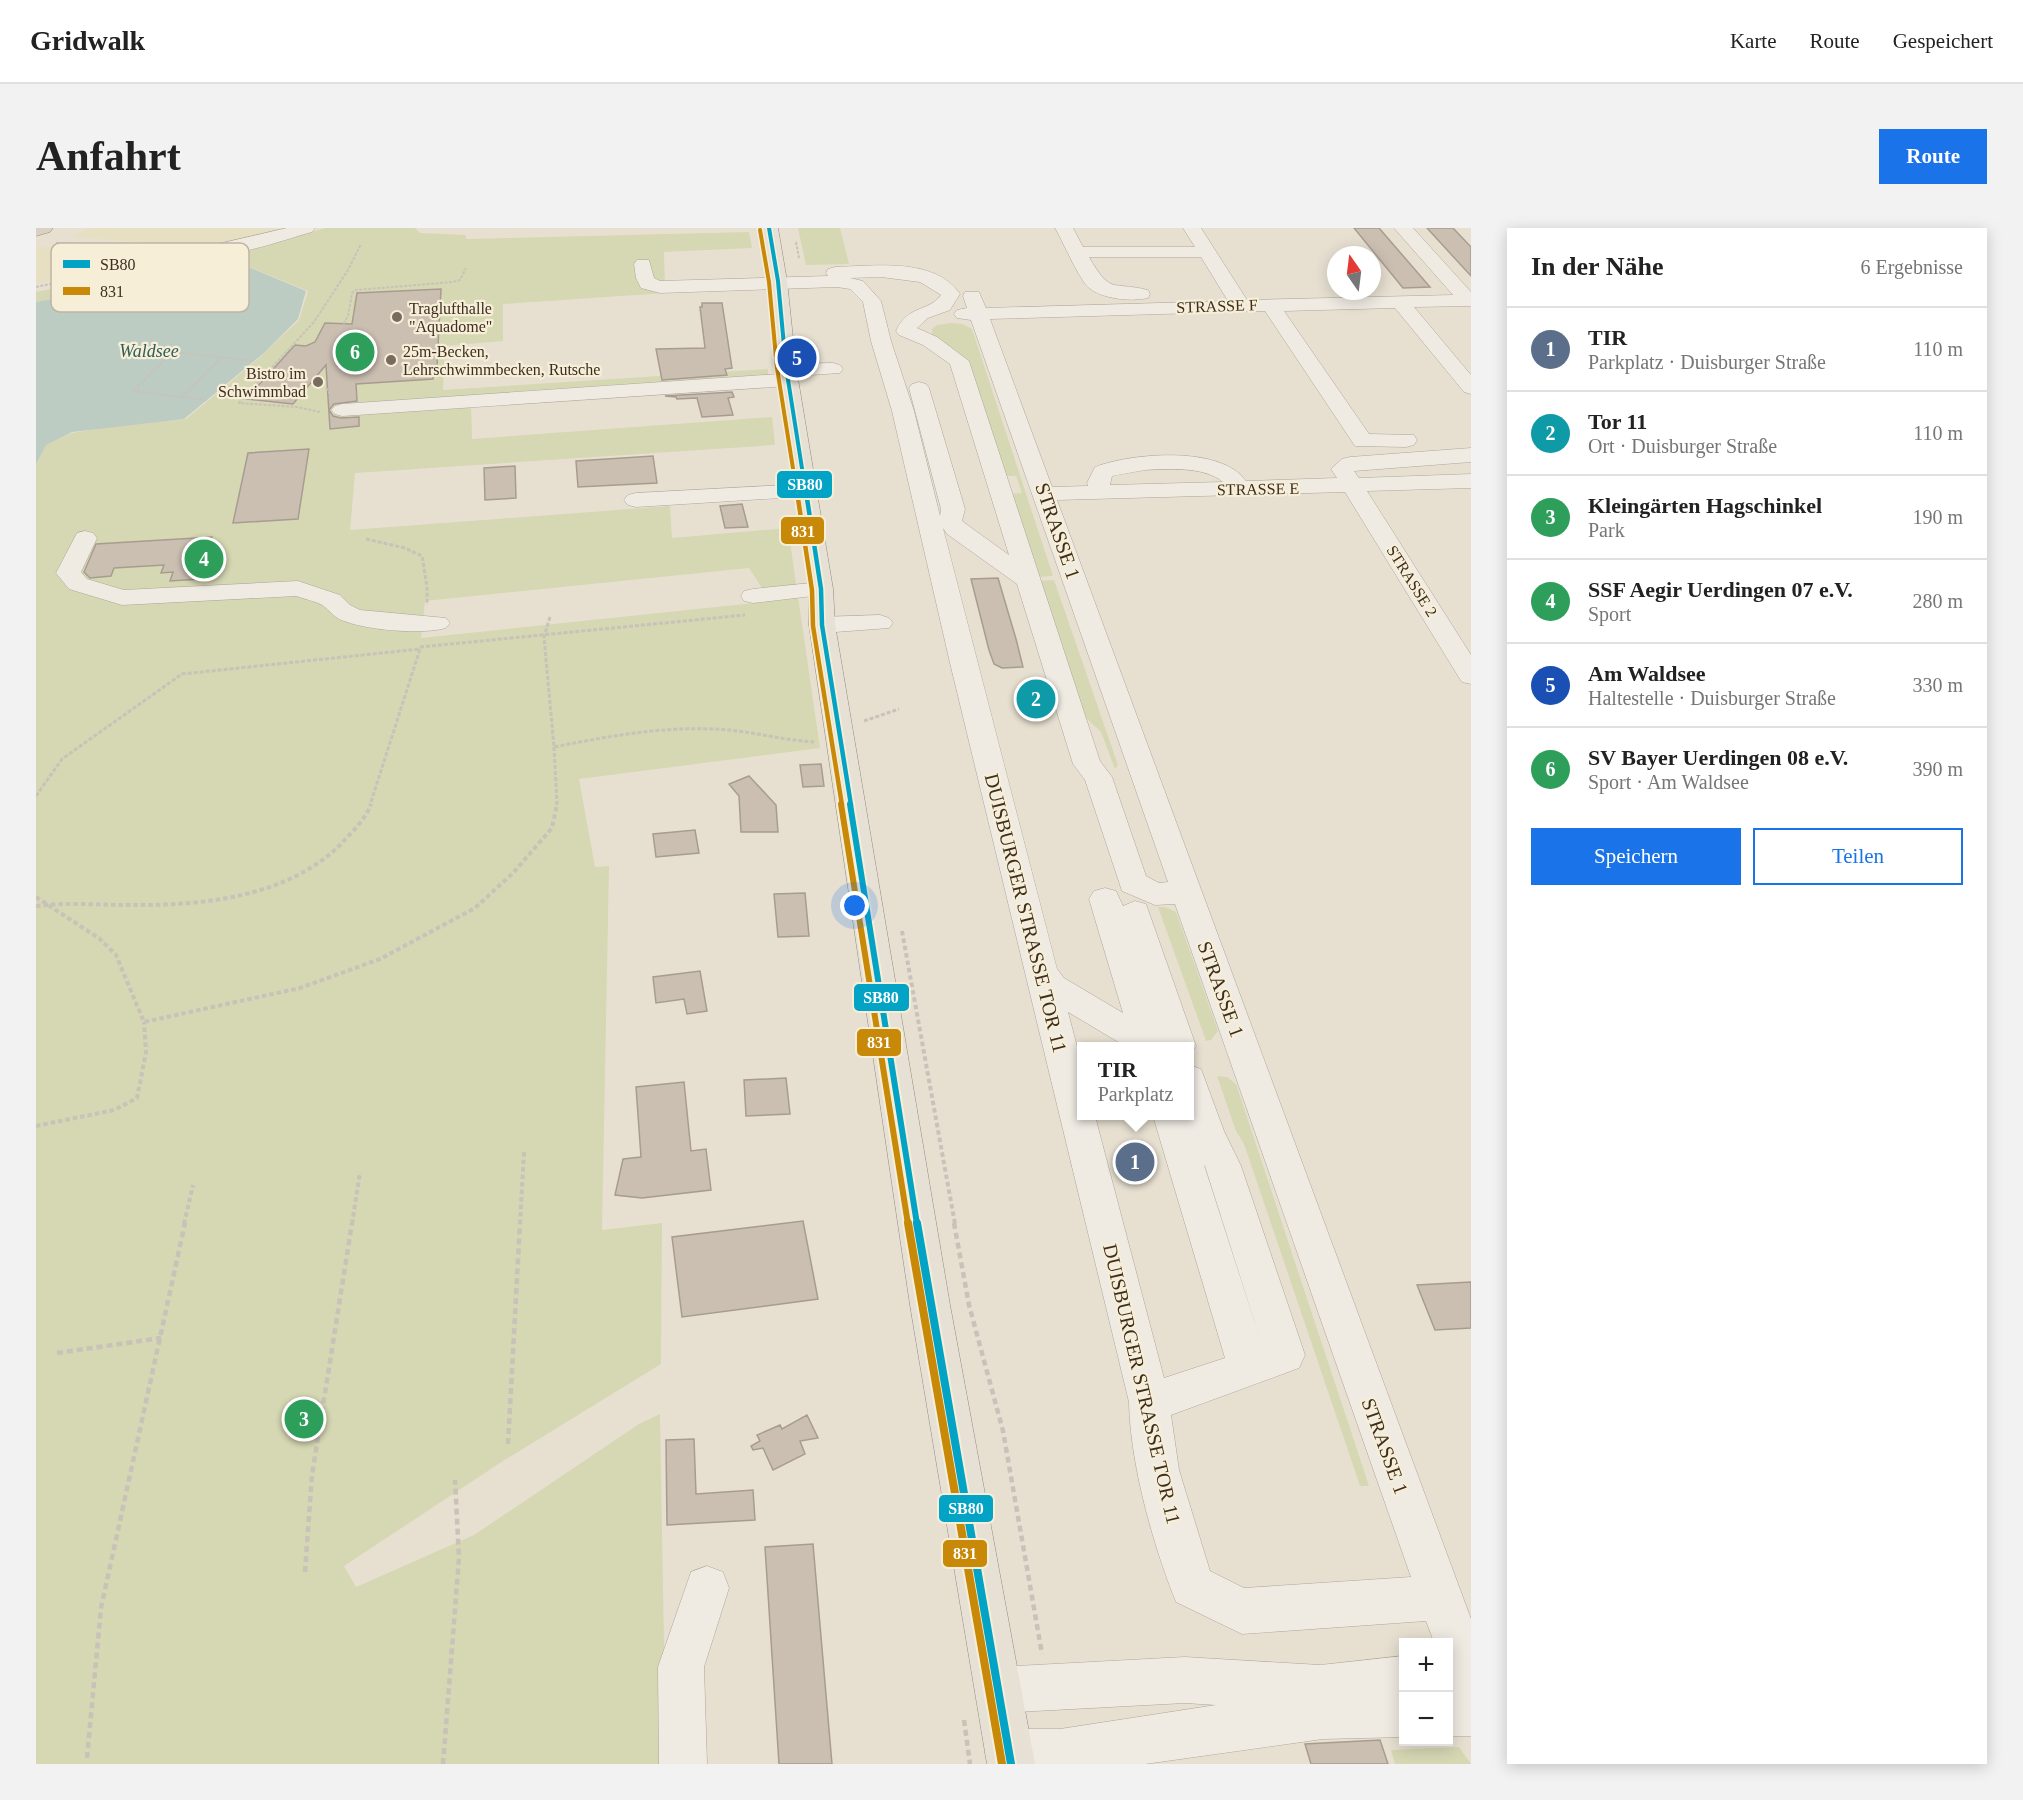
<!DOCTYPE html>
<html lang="de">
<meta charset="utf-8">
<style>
body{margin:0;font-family:"Times New Roman",serif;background:#f2f2f2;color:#222}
.controls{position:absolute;right:18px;bottom:18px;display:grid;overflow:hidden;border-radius:0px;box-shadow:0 3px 15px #0003}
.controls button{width:54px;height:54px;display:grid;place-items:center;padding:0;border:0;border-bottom:2px solid #e0e0e0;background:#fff;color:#222;font:30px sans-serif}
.compass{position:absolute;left:1291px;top:18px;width:54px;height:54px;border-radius:50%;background:#fff;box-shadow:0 3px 15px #0003;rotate:346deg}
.you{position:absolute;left:819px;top:678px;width:21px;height:21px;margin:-15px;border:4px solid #fff;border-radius:50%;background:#1a73e8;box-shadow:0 0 0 9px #1a73e833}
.badge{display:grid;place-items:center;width:39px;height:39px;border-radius:50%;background:#1a73e8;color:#fff;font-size:20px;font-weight:700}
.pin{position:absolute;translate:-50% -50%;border:3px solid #fff;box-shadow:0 2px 6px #0006}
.popup{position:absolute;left:1041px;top:814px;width:117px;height:78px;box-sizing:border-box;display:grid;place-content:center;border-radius:0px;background:#fff;filter:drop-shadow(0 2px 4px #0005);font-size:20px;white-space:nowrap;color:#767676}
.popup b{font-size:22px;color:#222}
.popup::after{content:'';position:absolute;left:50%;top:100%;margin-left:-12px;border:12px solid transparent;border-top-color:#fff}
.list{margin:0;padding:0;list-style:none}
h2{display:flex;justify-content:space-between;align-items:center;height:78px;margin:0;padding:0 24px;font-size:26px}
h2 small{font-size:20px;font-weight:400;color:#767676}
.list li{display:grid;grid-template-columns:39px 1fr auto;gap:18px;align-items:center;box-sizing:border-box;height:84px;padding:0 24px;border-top:2px solid #e0e0e0}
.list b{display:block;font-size:22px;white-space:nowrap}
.list p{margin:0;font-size:20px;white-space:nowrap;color:#767676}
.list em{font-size:20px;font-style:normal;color:#767676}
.actions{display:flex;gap:12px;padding:18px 24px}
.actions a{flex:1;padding:14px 0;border:2px solid #1a73e8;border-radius:0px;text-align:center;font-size:21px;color:#1a73e8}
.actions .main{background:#1a73e8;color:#fff}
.map{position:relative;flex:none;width:1435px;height:1536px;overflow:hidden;border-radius:0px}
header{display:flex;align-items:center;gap:36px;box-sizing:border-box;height:84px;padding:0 30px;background:#fff;border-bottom:2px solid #e0e0e0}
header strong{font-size:28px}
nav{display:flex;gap:33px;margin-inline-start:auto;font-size:21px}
.intro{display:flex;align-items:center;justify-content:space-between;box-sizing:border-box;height:144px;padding:0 36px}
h1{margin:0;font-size:42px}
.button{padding:15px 27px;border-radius:0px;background:#1a73e8;color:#fff;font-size:21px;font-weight:700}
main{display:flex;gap:36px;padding:0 36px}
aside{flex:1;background:#fff;border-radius:0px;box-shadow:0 3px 15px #0003}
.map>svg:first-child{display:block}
.farmland{fill:#e6dfc2}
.green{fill:#d6d7b3;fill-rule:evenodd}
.water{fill:#bcccc2}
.building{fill:#cbbfb2;stroke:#a89c90;stroke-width:1.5}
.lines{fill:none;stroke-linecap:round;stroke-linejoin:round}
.minor-casing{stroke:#ada599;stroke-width:1}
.major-casing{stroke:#928b80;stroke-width:1}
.highway-casing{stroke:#928b80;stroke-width:1}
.path-far3{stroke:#c8c2b9;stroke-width:2;stroke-dasharray:3 1.5;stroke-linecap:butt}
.path-far2{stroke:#c8c2b9;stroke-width:3;stroke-dasharray:4 2;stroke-linecap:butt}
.path-far1{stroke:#c8c2b9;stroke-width:4;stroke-dasharray:4.5 3;stroke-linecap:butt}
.path{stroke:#c8c2b9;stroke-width:4.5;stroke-dasharray:6 4;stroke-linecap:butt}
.minor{fill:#efebe3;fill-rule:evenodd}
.major{fill:#e6e1d4;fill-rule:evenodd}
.highway{fill:#dad1c2;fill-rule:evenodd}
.bus-1-far3-casing{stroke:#f7eed8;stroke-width:7}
.bus-1-far2-casing{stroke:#f7eed8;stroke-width:8}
.bus-1-far1-casing{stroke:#f7eed8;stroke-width:10}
.bus-1-casing{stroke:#f7eed8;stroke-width:12}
.bus-2-far3-casing{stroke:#f7eed8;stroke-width:7}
.bus-2-far2-casing{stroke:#f7eed8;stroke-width:8}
.bus-2-far1-casing{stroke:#f7eed8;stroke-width:10}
.bus-2-casing{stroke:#f7eed8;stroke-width:12}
.bus-1-far3{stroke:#03a3c5;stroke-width:4}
.bus-1-far2{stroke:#03a3c5;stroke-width:4.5}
.bus-1-far1{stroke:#03a3c5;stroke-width:6}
.bus-1{stroke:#03a3c5;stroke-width:8}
.bus-2-far3{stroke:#c88808;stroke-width:4}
.bus-2-far2{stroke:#c88808;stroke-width:4.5}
.bus-2-far1{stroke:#c88808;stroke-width:6}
.bus-2{stroke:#c88808;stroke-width:8}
.poi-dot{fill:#786c5e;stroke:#f7eed8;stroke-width:2}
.labels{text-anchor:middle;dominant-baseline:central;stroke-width:4.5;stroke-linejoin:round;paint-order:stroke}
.far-street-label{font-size:16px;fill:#3d2e20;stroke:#f7eed8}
.far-poi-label{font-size:16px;fill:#3d2e20;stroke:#f7eed8;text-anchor:start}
.far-water-label{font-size:18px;font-style:italic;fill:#2f5d5a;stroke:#f7eed8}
.street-label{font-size:20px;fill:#3d2e20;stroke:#f7eed8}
.key{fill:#f7eed8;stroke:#bfb4a1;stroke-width:1.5}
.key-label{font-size:16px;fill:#3d2e20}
.line-badge{stroke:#f7eed8;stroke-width:2}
.badge-label{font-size:16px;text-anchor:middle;font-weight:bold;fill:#fff}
</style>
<header>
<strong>Gridwalk</strong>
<nav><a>Karte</a><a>Route</a><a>Gespeichert</a></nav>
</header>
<div class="intro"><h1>Anfahrt</h1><a class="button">Route</a></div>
<main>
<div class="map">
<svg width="1435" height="1536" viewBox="0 0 1435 1536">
<rect width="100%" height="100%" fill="#e7e0d1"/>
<path class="farmland" d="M 54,0 L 252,0 L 206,11 L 164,16 L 116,15 L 36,9 Z
M 0,19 L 71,20 L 150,25 L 0,56 Z"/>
<path class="green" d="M 289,0 L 379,0 L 384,5 L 429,7 L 431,11 L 713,4 L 716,20 L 628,24 L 629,65 L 467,76 L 467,113 L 409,118 L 407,162 L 732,141 L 733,157 L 435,177 L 436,211 L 736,189 L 739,217 L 319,245 L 314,302 L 634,278 L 636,310 L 752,300 L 784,520 L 543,551 L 559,639 L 573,638 L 566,1002 L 626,995 L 625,1136 L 467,1233 L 308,1338 L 320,1359 L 438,1307 L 603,1196 L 624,1186 L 630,1536 L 0,1536 L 0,231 L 7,217 L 36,205 L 77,198 L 150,191 L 223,130 L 263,92 L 272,63 L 211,38 L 98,53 L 0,74 L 0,64 L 228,18 ZM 713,340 L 730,366 L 728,374 L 385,410 L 389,373 Z
M 762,0 L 804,0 L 813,36 L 770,37 Z
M 915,95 L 926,96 L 936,101 L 1017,348 L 1003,349 L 975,266 L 986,265 L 980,248 L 970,248 L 931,134 L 923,125 L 896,107 L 896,101 L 901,97 Z
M 1018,352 L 1082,537 L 1079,541 L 1065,504 L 1046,486 L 1003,353 Z
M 1122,679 L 1129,679 L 1140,684 L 1182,803 L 1175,812 L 1170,813 Z
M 1181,848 L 1191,849 L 1200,856 L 1333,1258 L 1324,1258 L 1208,916 L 1200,903 Z
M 1423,1519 L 1435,1536 L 1359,1536 L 1355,1522 Z"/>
<path class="water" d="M 210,38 L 270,63 L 262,91 L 228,125 L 148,191 L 36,204 L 10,217 L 0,236 L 0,74 L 98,54 Z"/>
<path class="building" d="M 1318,0 L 1343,0 L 1394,59 L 1367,60 Z
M 1391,0 L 1417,0 L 1435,19 L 1435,48 Z
M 405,61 L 401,138 L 397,139 L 397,151 L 320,156 L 321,173 L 298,176 L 293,182 L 297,188 L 305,190 L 323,189 L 323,198 L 294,201 L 290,137 L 257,176 L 210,171 L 259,117 L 270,118 L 279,114 L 289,95 L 316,96 L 321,65 Z
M 666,75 L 686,75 L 696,140 L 689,141 L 691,147 L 626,152 L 620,121 L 669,120 L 664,79 L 666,79 Z
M 696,164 L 698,169 L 692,170 L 697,187 L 666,189 L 661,170 L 641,171 L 640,169 L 629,168 Z
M 273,221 L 262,291 L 197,295 L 212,225 Z
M 617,228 L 621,255 L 542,259 L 540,233 Z
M 479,238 L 480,270 L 449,272 L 448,240 Z
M 706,276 L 712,299 L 689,300 L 684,278 Z
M 176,309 L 165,351 L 134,353 L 137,344 L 125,345 L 128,337 L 78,340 L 75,348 L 54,350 L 48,344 L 60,316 Z
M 962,350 L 980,411 L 987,439 L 966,440 L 958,436 L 953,422 L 935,351 Z
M 785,536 L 788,558 L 767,559 L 764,537 Z
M 713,548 L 740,577 L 742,604 L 705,604 L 703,568 L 693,556 Z
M 659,602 L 663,625 L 620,629 L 617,606 Z
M 769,665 L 773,708 L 742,709 L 738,666 Z
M 664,743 L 671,783 L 651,786 L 648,771 L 620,775 L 617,749 Z
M 750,850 L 754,886 L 710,888 L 708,852 Z
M 648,854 L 655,923 L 670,921 L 675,962 L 606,970 L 579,967 L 587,931 L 605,929 L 600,859 Z
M 767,993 L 782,1071 L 646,1089 L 636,1009 Z
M 1435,1054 L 1435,1100 L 1399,1102 L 1381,1057 Z
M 771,1187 L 782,1210 L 764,1213 L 769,1226 L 737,1242 L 727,1220 L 717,1222 L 715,1218 L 724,1213 L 721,1207 L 744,1197 L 746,1201 Z
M 658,1211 L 660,1266 L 717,1262 L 719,1292 L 631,1297 L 630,1212 Z
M 777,1316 L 796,1536 L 743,1536 L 729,1319 Z
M 1344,1512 L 1352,1536 L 1275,1536 L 1269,1516 Z"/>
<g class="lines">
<g class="minor-casing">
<path id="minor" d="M 251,0 L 279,0 L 276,4 C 253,10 199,30 178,25 L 175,21 L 178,17 Z
M 1019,0 L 1037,0 L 1047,19 L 1159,19 L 1147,0 L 1165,0 L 1211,72 L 1417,67 L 1358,0 L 1377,0 L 1435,64 L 1435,78 L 1378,79 L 1435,147 L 1435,166 L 1428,164 L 1359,80 L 1248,83 L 1333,206 L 1378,207 L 1381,212 L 1378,217 L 1370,219 L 1319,218 L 1229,83 L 954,91 L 1016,259 L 1052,258 L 1051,255 L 1059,239 C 1095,225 1185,217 1210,253 L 1301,250 L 1295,241 L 1306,231 L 1314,229 L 1435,220 L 1435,234 L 1318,243 L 1323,250 L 1435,246 L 1435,260 L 1331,263 L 1435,427 L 1435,456 L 1426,454 L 1422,448 L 1309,264 L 1021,272 L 1435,1391 L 1435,1508 L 1412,1508 L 1412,1414 L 1398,1414 L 1390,1393 L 1206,1406 L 1140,1374 C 1117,1317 1094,1235 1093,1174 L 914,435 L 856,183 L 835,113 L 827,74 L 814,61 L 801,59 L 624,65 L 605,60 L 600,50 L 598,36 L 601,32 L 613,32 L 618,50 L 624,53 L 792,48 L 790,45 L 792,41 L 799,39 C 838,38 899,29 924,66 L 914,82 L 892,90 L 881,100 L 901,109 L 933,133 L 1064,533 L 1076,549 L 1110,648 L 1123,655 L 1132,654 L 935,92 L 921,90 L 918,86 L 921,82 L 931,80 L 927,68 L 929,64 L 943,64 L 950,80 L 1192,73 L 1165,29 L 1053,29 C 1075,67 1075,53 1112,62 L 1114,66 L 1112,70 C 1096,74 1066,71 1053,60 C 1044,53 1026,12 1019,0 ZM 845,49 L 884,54 L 905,67 C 893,84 871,77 860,103 L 863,107 L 887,117 L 914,136 L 973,327 L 926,293 L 929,281 L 893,160 L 890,156 L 883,154 L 876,156 L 873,160 L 905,281 L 904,288 L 878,183 L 855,113 L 845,73 L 827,53 L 814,50 ZM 1109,242 C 1132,241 1168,238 1187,254 L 1074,257 L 1076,248 ZM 907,300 L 911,306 L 981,356 L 1037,536 L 1049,552 L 1086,663 L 1119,677 L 1139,676 L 1375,1349 L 1208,1360 L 1174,1343 L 1143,1242 L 1135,1187 L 1263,1140 L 1269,1127 L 1205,938 L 1188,903 L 1165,841 L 1153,837 L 1153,888 L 1117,888 L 1189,1130 L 1128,1150 L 1059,888 L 1045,888 L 1045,834 L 1032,784 L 1089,818 L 1153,818 L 1153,828 L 1160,818 L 1110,676 L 1099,673 L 1087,678 L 1080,663 L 1069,660 L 1058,663 L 1053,671 L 1087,785 L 1028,750 L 1021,741 ZM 1168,937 L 1169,938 L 1226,1117 Z
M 797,135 L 804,137 L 807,141 L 804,145 L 759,148 L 762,152 L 759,156 L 752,158 L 306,188 L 299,186 L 295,182 L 299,178 L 306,176 L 743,146 L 740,142 L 743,138 L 750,136 Z
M 768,256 L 776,258 L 779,263 L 776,268 L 600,279 L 592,277 L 588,272 L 592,267 L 600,265 Z
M 49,303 L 57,305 L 61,310 L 45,344 L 51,351 L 88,362 L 262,353 L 304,367 L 314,377 L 324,382 L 410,390 L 414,395 L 410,400 C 385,407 332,402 308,393 C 298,390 294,382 286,377 C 279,373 268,371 260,368 L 86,377 L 33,361 L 20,345 L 41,305 Z
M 785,354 L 794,356 L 797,361 L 794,366 L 717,375 L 708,373 L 705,368 L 708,363 L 717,361 Z
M 844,387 L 853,390 L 857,395 L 853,400 L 786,405 L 777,402 L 773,397 L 777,392 L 786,389 Z
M 671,1338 L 687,1344 L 693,1360 L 668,1439 L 671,1536 L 623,1536 L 622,1439 L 655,1344 Z
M 1368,1428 L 1368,1509 L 1287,1511 L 1109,1536 L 953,1536 L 949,1525 L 956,1508 L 973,1501 L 1024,1501 L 1180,1477 L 1149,1475 L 962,1485 L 945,1479 L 939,1462 L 945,1445 L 962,1439 L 1149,1429 L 1284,1437 Z"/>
</g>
<g class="major-casing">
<path id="major" d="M 724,0 L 742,0 L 751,53 L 760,139 L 797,361 L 799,397 L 914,1077 L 999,1536 L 951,1536 L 874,1077 L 773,397 L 773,361 L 740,139 L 733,53 Z"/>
</g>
<g class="highway-casing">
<path id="highway" d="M 0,0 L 17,0 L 14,4 L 0,8 Z"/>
</g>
<path class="path-far3" d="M 760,14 L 763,30
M 20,15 L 165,21
M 0,59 L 165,25
M 296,115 L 312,88 L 316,65 L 320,62 L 417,54 L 424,52 L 430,40
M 290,160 L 296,168
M 146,169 L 185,130
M 171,172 L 97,163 L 137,124 L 218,133
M 284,184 L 261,179 L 203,175 L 278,94 L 312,42 L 325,16"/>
<path class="path-far2" d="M 330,311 L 369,320 L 386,328 L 391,359 L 391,377
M 514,389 L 508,409 L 518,519 C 569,509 621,499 673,501 C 709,501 743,512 778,514
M 384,419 L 709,387
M 828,493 L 863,481
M 518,519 L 521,577
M 0,568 L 26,531 L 146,446 L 384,421 L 334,577"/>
<path class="path-far1" d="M 0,669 L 64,711 L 80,727 L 108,794 L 264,760 L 344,731 L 439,680 L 477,645 L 516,600 L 521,576
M 0,678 C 30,674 61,677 91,677 C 164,678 251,670 305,616 C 315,605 330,591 335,576
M 866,703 L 919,996
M 0,898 L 78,882 L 101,870 L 110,824 L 108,794
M 148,996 L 157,957
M 316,996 L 324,944
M 484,996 L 488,924"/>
<path class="path" d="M 918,995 L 933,1077 L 967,1203 L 1006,1426
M 21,1125 L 125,1110
M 472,1216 L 484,995
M 269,1344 L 276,1247 L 316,995
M 928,1492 L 934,1536
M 51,1530 L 65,1380 L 149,995
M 407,1536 L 423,1330 L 419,1252"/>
<use href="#minor" class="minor"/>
<use href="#major" class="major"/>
<use href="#highway" class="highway"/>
<g class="bus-1-far3-casing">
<path id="bus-1-far3" d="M 733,0 L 742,53 L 750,139 L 768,253"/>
</g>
<g class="bus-1-far2-casing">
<path id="bus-1-far2" d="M 768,251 L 785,361 L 786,397 L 815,577"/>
</g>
<g class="bus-1-far1-casing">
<path id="bus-1-far1" d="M 814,576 L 881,996"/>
</g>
<g class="bus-1-casing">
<path id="bus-1" d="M 881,995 L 975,1536"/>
</g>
<g class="bus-2-far3-casing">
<path id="bus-2-far3" d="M 724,2 L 733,54 L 741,140 L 759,253"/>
</g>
<g class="bus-2-far2-casing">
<path id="bus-2-far2" d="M 759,251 L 776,362 L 777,398 L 806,577"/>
</g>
<g class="bus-2-far1-casing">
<path id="bus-2-far1" d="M 805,576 L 872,996"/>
</g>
<g class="bus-2-casing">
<path id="bus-2" d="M 872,995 L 966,1536"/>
</g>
<use href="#bus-1-far3" class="bus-1-far3"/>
<use href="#bus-1-far2" class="bus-1-far2"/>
<use href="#bus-1-far1" class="bus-1-far1"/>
<use href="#bus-1" class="bus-1"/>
<use href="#bus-2-far3" class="bus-2-far3"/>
<use href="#bus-2-far2" class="bus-2-far2"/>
<use href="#bus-2-far1" class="bus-2-far1"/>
<use href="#bus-2" class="bus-2"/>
</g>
<g class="poi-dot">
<circle cx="361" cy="89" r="6"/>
<circle cx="355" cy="132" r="6"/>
<circle cx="282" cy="154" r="6"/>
</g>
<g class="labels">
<g class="far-street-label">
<text transform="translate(1181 78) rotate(-2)">STRASSE F</text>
<text transform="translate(1222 261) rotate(-1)">STRASSE E</text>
<text transform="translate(1376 353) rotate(58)">STRASSE 2</text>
</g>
<g class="far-poi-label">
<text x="373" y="80">Traglufthalle<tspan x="373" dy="18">"Aquadome"</tspan></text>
<text x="367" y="123">25m-Becken,<tspan x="367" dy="18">Lehrschwimmbecken, Rutsche</tspan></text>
<text x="270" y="145" text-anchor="end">Bistro im<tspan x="270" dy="18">Schwimmbad</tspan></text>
</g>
<g class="far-water-label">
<text x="113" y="123">Waldsee</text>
</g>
<g class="street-label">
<text transform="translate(1022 303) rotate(71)">STRASSE 1</text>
<text transform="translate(990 685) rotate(76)">DUISBURGER STRASSE TOR 11</text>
<text transform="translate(1185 761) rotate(70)">STRASSE 1</text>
<text transform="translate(1106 1156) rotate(77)">DUISBURGER STRASSE TOR 11</text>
<text transform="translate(1349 1218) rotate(70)">STRASSE 1</text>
</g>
</g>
<rect x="15" y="15" width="198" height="69" rx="9" class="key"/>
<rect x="27" y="32" width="27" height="8" fill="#03a3c5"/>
<rect x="27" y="59" width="27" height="8" fill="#c88808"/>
<g class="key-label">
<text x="64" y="42">SB80</text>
<text x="64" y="69">831</text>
</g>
<g class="line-badge">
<rect x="740" y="242" width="57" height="29" rx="6" fill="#03a3c5"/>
<rect x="744" y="288" width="45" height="29" rx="6" fill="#c88808"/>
<rect x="817" y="755" width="57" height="29" rx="6" fill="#03a3c5"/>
<rect x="820" y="800" width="46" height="29" rx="6" fill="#c88808"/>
<rect x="902" y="1266" width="56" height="29" rx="6" fill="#03a3c5"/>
<rect x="906" y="1311" width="46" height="29" rx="6" fill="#c88808"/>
</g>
<g class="badge-label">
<text x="769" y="262">SB80</text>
<text x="767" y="309">831</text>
<text x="845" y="775">SB80</text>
<text x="843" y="820">831</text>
<text x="930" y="1286">SB80</text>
<text x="929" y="1331">831</text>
</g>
</svg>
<div class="controls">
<button>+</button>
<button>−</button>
</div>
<svg class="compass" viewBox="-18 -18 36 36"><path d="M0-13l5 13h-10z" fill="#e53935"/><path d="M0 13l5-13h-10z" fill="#767676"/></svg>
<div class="you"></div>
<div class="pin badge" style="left:1099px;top:934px;background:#5c6f8a">1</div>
<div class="popup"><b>TIR</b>Parkplatz</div>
<div class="pin badge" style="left:1000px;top:471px;background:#0f9aa8">2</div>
<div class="pin badge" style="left:268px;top:1191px;background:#2e9e5b">3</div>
<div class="pin badge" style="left:168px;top:331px;background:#2e9e5b">4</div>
<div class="pin badge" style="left:761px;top:130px;background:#1a4fb4">5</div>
<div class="pin badge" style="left:319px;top:124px;background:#2e9e5b">6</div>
</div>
<aside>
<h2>In der Nähe<small>6 Ergebnisse</small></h2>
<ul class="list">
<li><span class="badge" style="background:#5c6f8a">1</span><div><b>TIR</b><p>Parkplatz · Duisburger Straße</p></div><em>110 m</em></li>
<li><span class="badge" style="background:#0f9aa8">2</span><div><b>Tor 11</b><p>Ort · Duisburger Straße</p></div><em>110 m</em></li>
<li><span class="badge" style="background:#2e9e5b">3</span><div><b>Kleingärten Hagschinkel</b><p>Park</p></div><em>190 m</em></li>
<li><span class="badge" style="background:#2e9e5b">4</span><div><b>SSF Aegir Uerdingen 07 e.V.</b><p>Sport</p></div><em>280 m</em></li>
<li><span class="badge" style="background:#1a4fb4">5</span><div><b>Am Waldsee</b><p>Haltestelle · Duisburger Straße</p></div><em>330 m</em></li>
<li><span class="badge" style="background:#2e9e5b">6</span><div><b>SV Bayer Uerdingen 08 e.V.</b><p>Sport · Am Waldsee</p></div><em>390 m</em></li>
</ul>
<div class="actions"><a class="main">Speichern</a><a>Teilen</a></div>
</aside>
</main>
